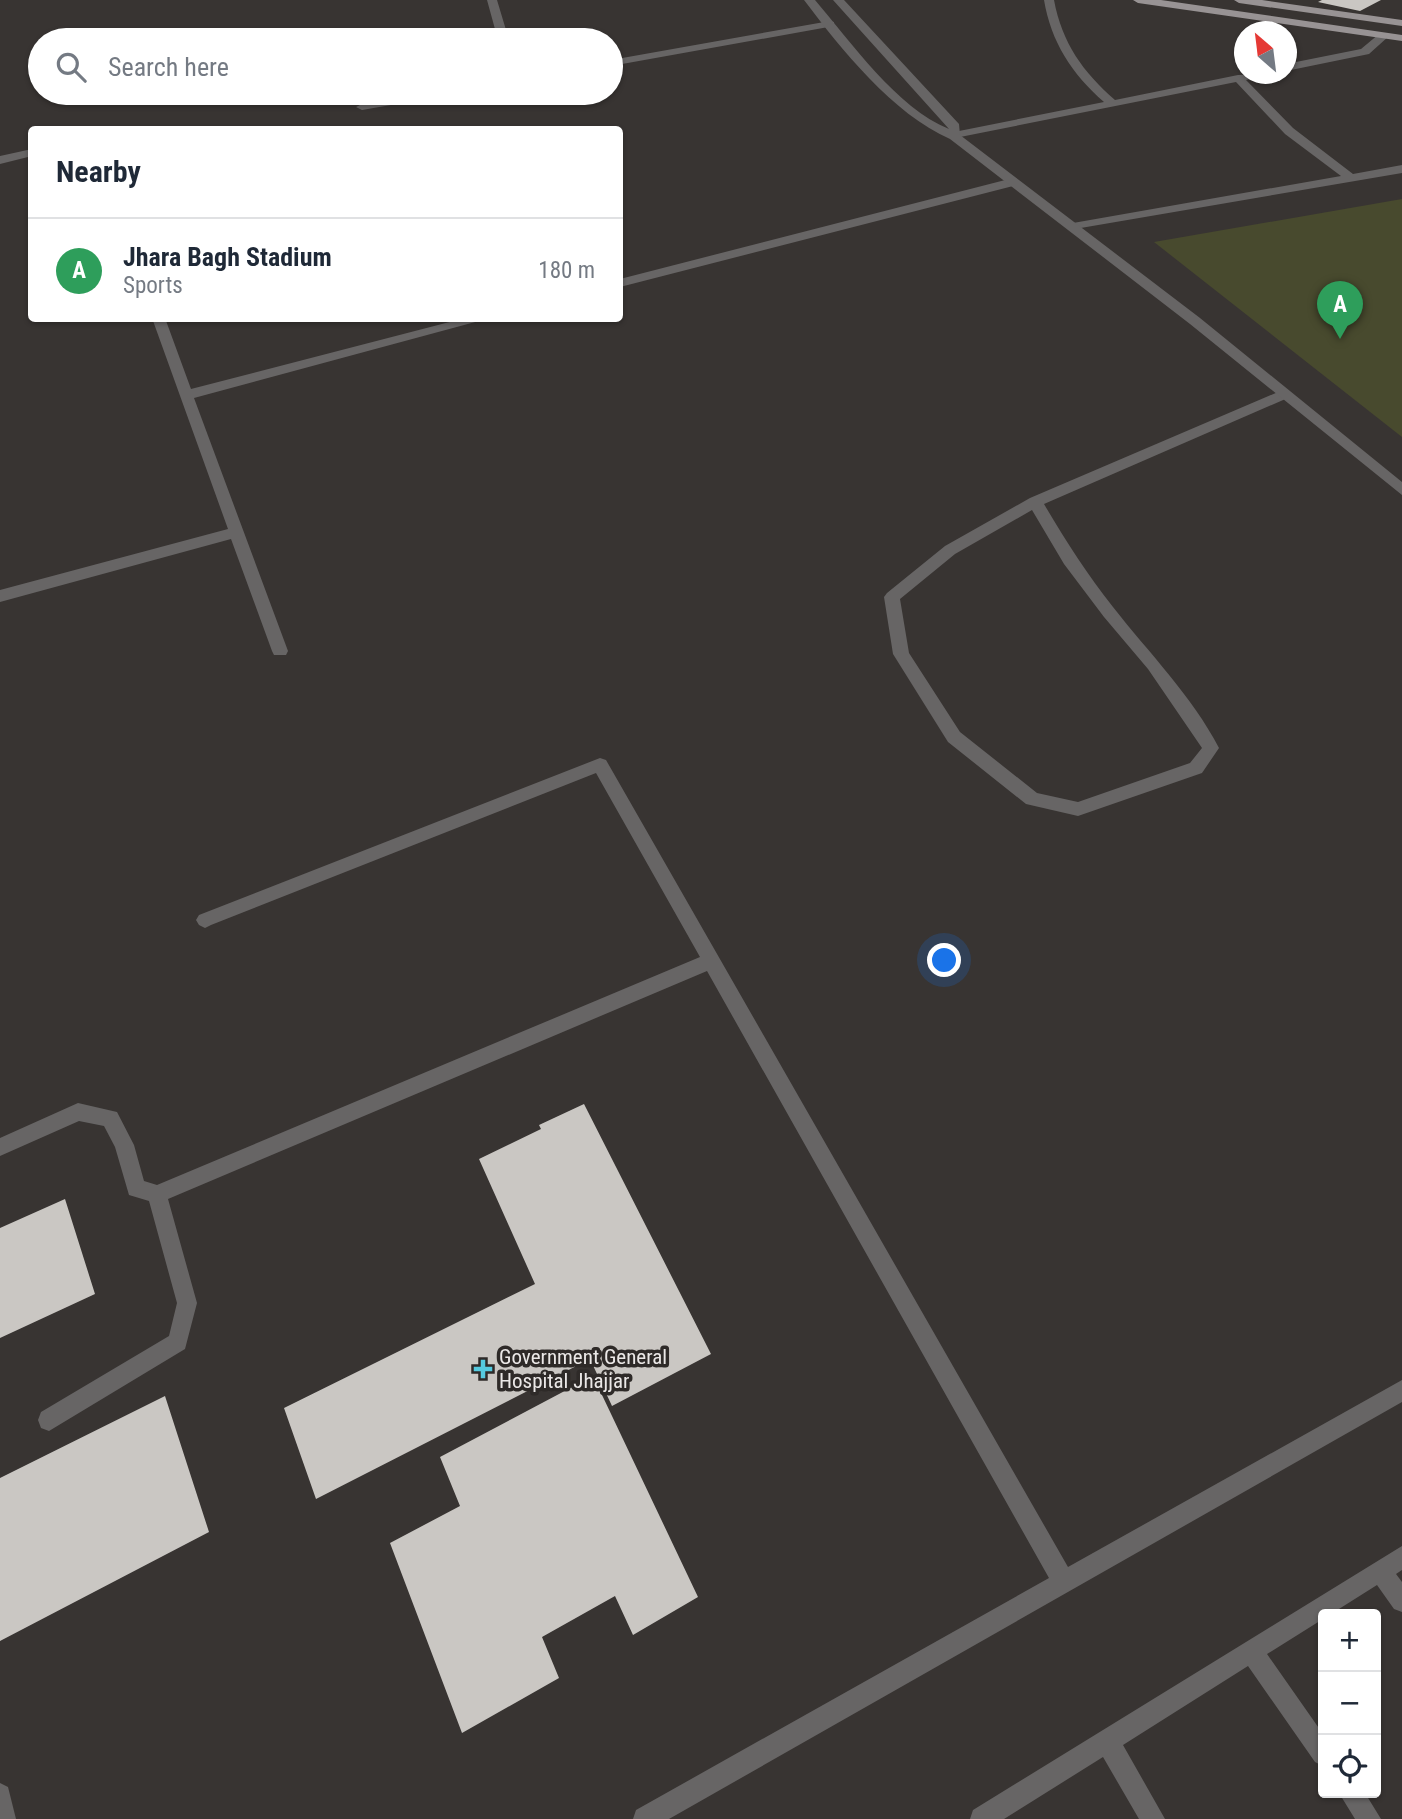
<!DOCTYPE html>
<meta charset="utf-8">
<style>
body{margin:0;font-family:"Roboto Condensed",sans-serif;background:#f2f2f3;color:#1f2937}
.controls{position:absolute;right:21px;bottom:21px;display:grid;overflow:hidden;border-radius:7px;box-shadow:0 2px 5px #0004}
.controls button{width:63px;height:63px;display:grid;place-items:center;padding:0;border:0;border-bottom:2px solid #e0e1e3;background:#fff;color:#1f2937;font:35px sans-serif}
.compass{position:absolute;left:1234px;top:21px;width:63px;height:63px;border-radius:50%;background:#fff;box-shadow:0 2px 5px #0004;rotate:332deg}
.you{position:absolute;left:945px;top:961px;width:24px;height:24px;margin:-18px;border:5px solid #fff;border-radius:50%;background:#1a73e8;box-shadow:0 0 0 10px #1a73e833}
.badge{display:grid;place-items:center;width:46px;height:46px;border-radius:50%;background:#1a73e8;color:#fff;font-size:23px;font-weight:700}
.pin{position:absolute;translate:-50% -58px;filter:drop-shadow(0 2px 4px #0008)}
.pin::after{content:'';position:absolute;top:37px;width:24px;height:21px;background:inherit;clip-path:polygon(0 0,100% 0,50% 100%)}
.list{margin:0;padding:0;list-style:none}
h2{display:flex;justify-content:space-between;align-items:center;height:91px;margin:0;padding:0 28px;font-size:30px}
h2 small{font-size:23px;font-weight:400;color:#747a83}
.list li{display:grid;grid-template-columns:46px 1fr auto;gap:21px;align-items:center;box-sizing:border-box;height:105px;padding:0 28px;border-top:2px solid #e0e1e3}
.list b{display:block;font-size:26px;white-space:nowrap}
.list p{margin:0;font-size:23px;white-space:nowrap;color:#747a83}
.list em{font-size:23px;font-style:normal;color:#747a83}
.icon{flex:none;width:38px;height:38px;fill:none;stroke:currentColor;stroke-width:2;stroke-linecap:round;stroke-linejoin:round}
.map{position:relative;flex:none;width:1402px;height:1819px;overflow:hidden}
.search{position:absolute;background:#fff;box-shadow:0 2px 5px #0004;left:28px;top:28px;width:595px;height:77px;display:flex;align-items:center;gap:18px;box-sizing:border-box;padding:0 24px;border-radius:38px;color:#747a83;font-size:26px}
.panel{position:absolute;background:#fff;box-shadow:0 2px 5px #0004;left:28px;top:126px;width:595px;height:196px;border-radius:7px}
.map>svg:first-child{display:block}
.green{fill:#484a2e}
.building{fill:#cac7c3}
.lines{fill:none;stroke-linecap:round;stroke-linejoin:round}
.service{fill:#676565;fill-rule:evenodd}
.minor{fill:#676565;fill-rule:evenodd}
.tertiary{fill:#676565;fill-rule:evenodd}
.primary{fill:#989394;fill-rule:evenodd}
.poi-dot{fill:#55cadf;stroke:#2e2a28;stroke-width:2.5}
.labels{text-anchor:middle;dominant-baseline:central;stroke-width:7;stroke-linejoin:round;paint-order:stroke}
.poi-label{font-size:21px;fill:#ebe8e7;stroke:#2e2a28;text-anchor:start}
</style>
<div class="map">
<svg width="1402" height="1819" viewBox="0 0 1402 1819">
<rect width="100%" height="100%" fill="#383432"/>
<path class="green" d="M 1402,199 L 1402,437 L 1154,242 Z"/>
<path class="building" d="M 1322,0 L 1381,0 L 1360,11 L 1318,2 Z
M 584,1104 L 711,1354 L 612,1406 L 590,1359 L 316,1499 L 284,1408 L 535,1284 L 479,1159 L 541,1129 L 539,1125 Z
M 65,1199 L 95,1294 L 0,1338 L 0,1228 Z
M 593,1376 L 698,1597 L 633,1635 L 615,1596 L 542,1637 L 559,1678 L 462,1733 L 390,1543 L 460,1506 L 440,1457 Z
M 165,1396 L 209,1532 L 0,1641 L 0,1478 Z"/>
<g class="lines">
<path class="service" d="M 1285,389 L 1292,394 L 1290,397 L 1044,504 C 1065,540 1087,574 1113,607 C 1149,653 1192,696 1219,748 L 1202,773 L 1078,816 L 1026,804 L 948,742 L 893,654 L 884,597 L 887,593 L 945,546 L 1030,498 ZM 1032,510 L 1064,564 L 1104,617 L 1148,669 L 1202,748 L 1190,763 L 1078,802 L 1037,793 L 960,732 L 909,653 L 900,599 L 955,554 Z
M 600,758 L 606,760 L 1068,1567 L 1402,1380 L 1402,1402 L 669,1819 L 633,1819 L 636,1810 L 1049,1578 L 707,971 L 168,1199 L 197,1303 L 185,1349 L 49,1431 L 41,1428 L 38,1420 L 41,1412 L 169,1336 L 177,1303 L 149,1201 L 129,1195 L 115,1147 L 104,1126 L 79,1121 L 0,1156 L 0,1138 L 78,1103 L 117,1112 L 134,1145 L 144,1181 L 157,1185 L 700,957 L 596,773 L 211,925 L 205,928 L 199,925 L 196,920 L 199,915 Z
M 0,1783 L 8,1787 L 16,1819 L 0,1819 Z"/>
<path class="minor" d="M 487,0 L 497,0 L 509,40 L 498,40 Z
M 1044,0 L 1054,0 C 1062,43 1083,72 1115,100 L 1238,75 L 1264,74 L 1263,76 L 1246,80 L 1293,128 L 1353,174 L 1402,165 L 1402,173 L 1069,230 L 1067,227 L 1073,223 L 1341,176 L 1285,134 L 1236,82 L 950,139 L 950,133 L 954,132 L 1104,102 C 1072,74 1051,42 1044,0 Z
M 830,21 L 834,22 L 834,26 L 611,66 L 611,60 Z
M 1379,34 L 1389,36 L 1369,54 L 1286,71 L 1286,64 L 1361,49 Z
M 424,93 L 449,93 L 443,96 L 362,110 L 356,107 L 362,104 Z
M 32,149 L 32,156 L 0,164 L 0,156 Z
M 1013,178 L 1017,179 L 1017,185 L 620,287 L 620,279 Z
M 152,318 L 165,318 L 191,389 L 465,318 L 490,318 L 194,398 L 288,651 L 286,655 L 274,655 L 272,651 L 231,539 L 0,602 L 0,590 L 228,529 Z
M 1402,1546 L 1402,1570 L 1396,1574 L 1402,1582 L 1402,1612 L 1394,1609 L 1377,1585 L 1331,1614 L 1323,1614 L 1323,1619 L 1267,1654 L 1323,1734 L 1323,1766 L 1315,1762 L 1248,1666 L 1123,1745 L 1165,1819 L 1139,1819 L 1103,1757 L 1004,1819 L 970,1819 L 973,1810 Z
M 1339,1793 L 1365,1793 L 1381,1819 L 1355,1819 Z"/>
<path class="tertiary" d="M 804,0 L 815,0 C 851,42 897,108 949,129 L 833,0 L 844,0 L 959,124 L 960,135 L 1200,318 L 1402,482 L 1402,495 L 1190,324 L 950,139 C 893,114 841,49 804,0 Z"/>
<path class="primary" d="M 1133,0 L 1161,0 L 1402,35 L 1402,41 L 1138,3 Z
M 1234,0 L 1262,0 L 1402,20 L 1402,26 L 1239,3 Z"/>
</g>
<path class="poi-dot" d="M479.5 1358.5h7v7h7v7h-7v7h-7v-7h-7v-7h7z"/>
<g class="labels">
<g class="poi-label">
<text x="499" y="1357">Government General<tspan x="499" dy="24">Hospital Jhajjar</tspan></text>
</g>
</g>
</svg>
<div class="controls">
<button>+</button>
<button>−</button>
<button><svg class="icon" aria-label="locate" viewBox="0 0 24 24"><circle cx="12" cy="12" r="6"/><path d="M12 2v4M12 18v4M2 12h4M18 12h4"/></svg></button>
</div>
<svg class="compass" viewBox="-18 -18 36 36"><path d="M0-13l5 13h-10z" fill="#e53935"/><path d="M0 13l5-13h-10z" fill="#747a83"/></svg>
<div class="you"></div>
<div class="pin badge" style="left:1340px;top:339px;background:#2e9e5b">A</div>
<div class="search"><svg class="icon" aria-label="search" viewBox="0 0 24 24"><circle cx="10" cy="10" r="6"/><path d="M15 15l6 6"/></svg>Search here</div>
<section class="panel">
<h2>Nearby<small></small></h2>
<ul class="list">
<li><span class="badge" style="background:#2e9e5b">A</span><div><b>Jhara Bagh Stadium</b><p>Sports</p></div><em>180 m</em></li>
</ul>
</section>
</div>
